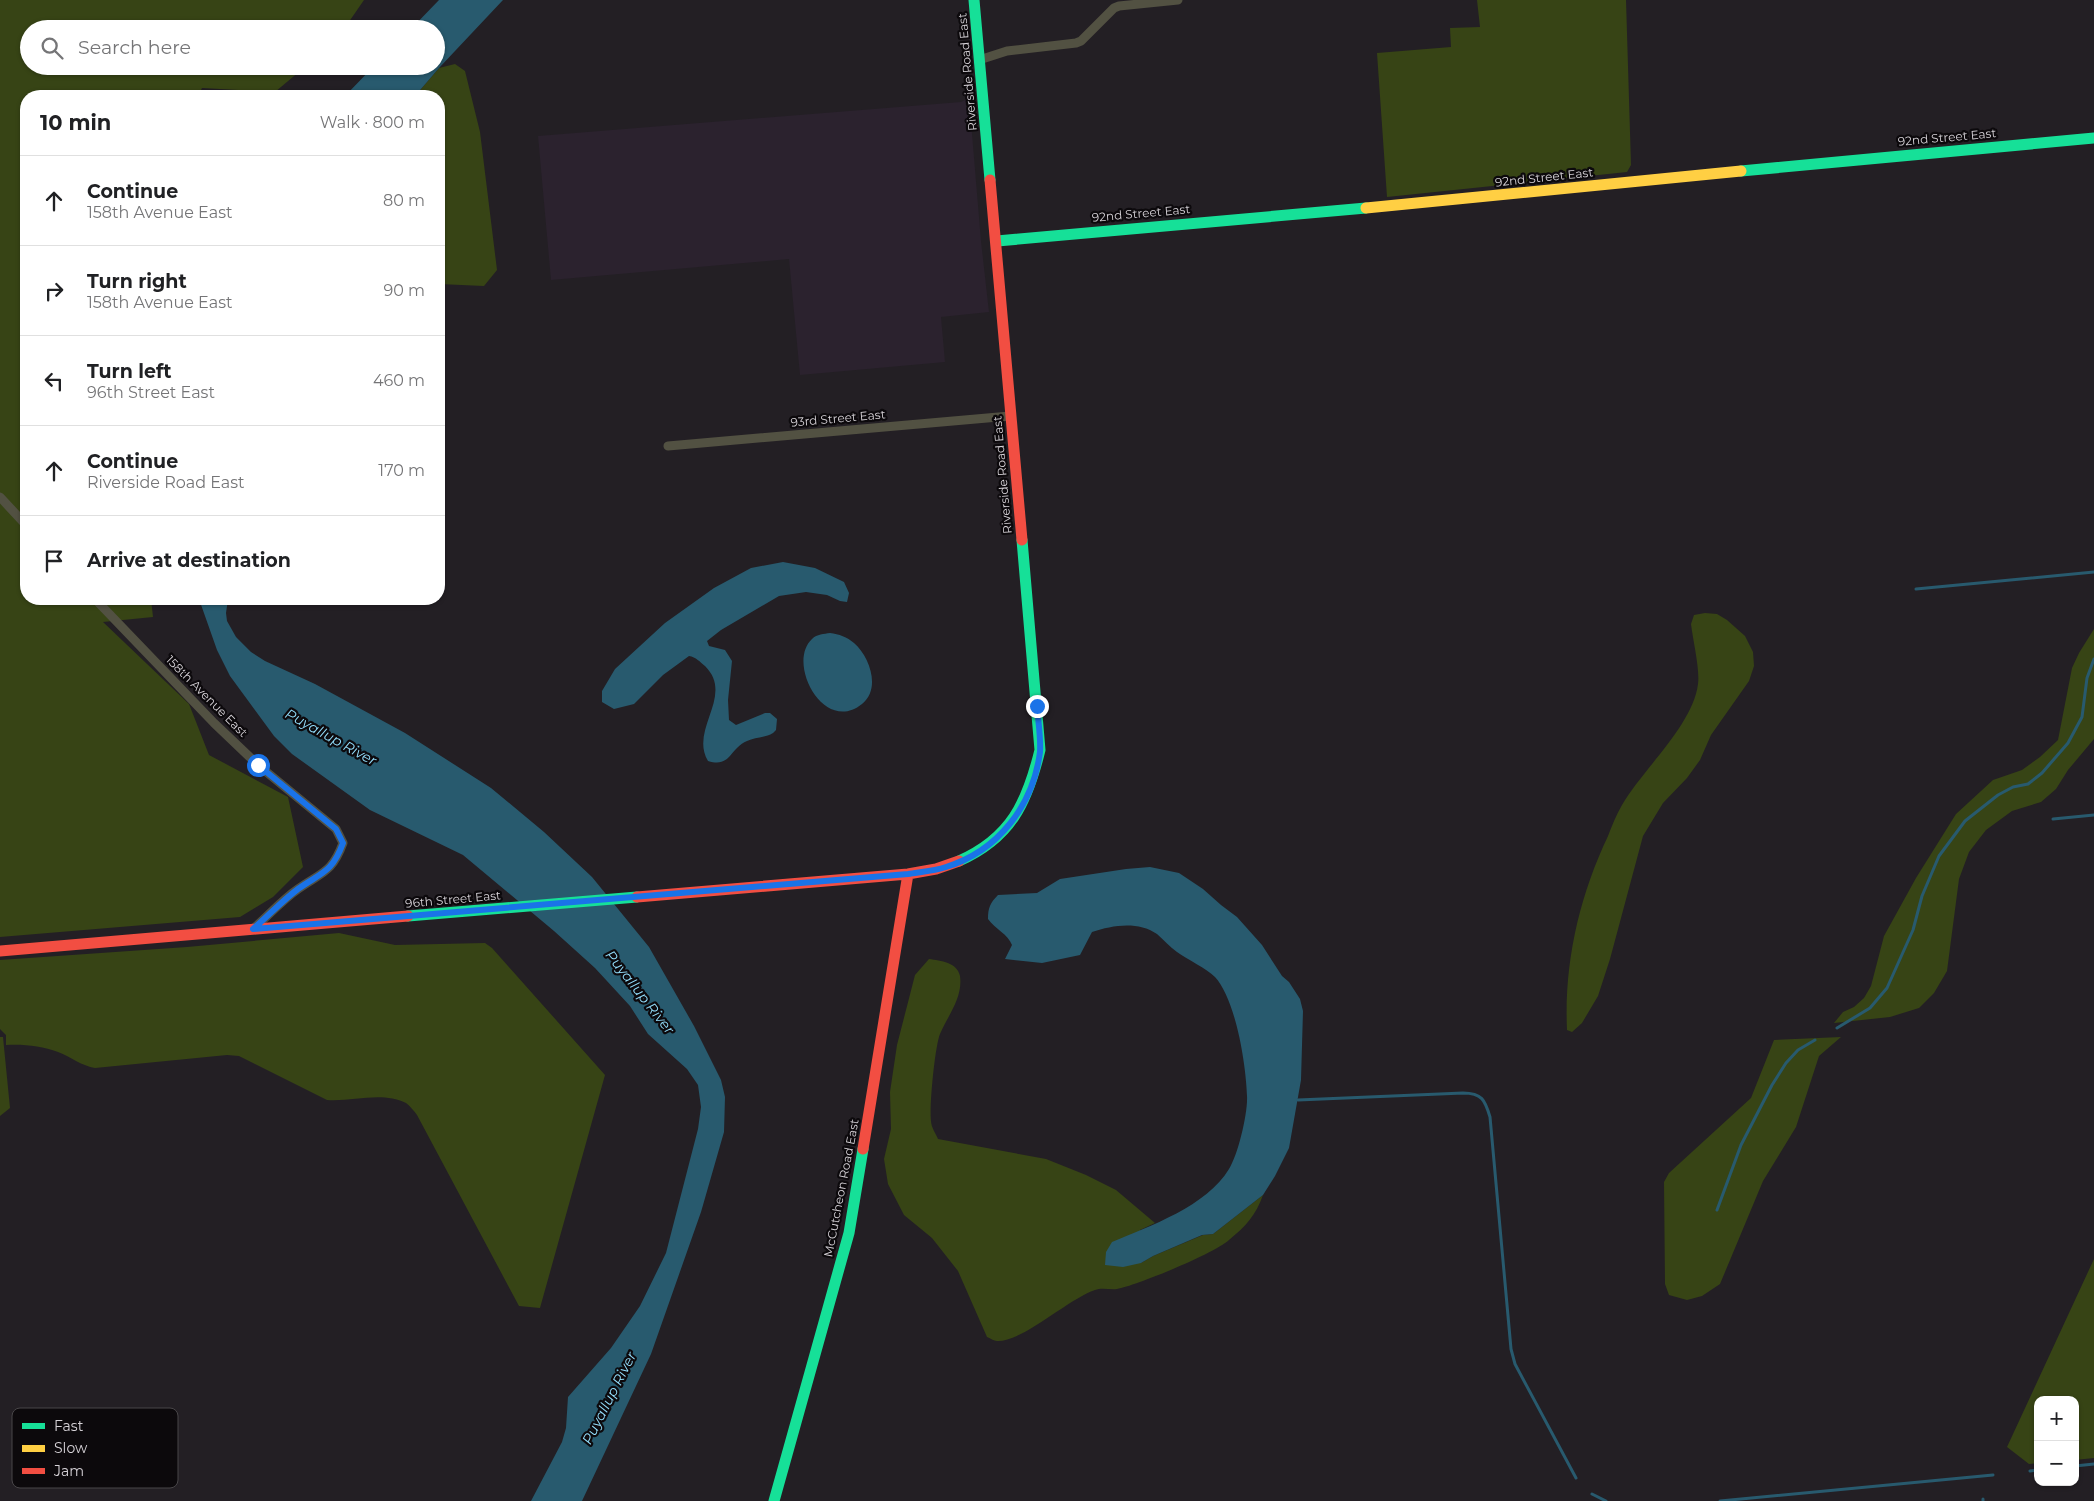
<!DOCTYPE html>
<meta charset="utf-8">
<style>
body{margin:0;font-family:Montserrat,sans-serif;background:#f6f6f6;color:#202124}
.controls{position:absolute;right:15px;bottom:15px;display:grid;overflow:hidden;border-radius:10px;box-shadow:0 1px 4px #0004}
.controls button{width:45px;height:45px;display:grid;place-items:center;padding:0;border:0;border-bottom:1px solid #e0e0e0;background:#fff;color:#202124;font:25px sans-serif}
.stop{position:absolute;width:15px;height:15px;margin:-11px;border:4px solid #1a73e8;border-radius:50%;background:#fff}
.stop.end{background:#1a73e8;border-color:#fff;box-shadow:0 1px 5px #0008}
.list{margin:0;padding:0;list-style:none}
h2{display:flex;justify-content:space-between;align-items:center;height:65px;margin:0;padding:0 20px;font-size:21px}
h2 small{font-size:16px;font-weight:400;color:#757577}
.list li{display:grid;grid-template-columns:32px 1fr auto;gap:15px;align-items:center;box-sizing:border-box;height:90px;padding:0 20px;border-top:1px solid #e0e0e0}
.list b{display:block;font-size:19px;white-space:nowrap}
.list p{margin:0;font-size:16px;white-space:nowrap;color:#757577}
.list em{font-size:16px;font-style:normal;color:#757577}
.icon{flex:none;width:28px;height:28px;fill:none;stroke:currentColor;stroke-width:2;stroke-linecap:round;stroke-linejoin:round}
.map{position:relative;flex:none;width:2094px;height:1501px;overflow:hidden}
.search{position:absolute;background:#fff;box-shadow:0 1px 4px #0004;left:20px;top:20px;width:425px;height:55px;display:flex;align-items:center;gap:12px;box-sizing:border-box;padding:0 18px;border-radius:28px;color:#757577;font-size:19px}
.panel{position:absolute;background:#fff;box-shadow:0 1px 4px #0004;left:20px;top:90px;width:425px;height:515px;border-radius:20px}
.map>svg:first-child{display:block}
.built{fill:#2b222e}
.green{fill:#374415}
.water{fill:#285a6e}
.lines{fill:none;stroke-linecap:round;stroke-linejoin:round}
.stream{stroke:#285a6e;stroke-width:3}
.street{stroke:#525142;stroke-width:9}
.fast{stroke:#16e098;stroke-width:11}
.slow{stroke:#ffcf43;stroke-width:11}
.jam{stroke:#f24e42;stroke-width:11}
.route{stroke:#1a73e8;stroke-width:6}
.labels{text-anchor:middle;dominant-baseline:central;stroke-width:4.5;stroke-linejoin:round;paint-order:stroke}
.street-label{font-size:12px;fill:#d7d3d8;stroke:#0c090c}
.water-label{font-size:14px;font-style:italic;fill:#94dffd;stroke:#0c090c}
.key{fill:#0c090c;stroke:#494649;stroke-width:1}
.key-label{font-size:14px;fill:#d7d3d8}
</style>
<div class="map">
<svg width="2094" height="1501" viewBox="0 0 2094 1501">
<rect width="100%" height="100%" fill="#231f24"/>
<path class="built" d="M 969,98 L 981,241 L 989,312 L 941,317 L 945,362 L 800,375 L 789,259 L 551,280 L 538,136 L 961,102 Z"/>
<path class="green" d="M 0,0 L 364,0 L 344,29 L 29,29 L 29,66 L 306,66 L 275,92 L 202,88 L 198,96 L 26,96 L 26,599 L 151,599 L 153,617 L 103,622 L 189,704 L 209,755 L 288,797 L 303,867 L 273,897 L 240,917 L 0,937 Z
M 1477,0 L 1626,0 L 1631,165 L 1627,172 L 1387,197 L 1377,53 L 1451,47 L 1450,28 L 1480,27 Z
M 455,64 L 465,71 L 480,132 L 497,270 L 484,286 L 439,284 L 439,96 L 415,96 L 439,68 Z
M 1705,613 L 1717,614 L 1727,620 L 1745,636 L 1753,652 L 1754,666 L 1749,681 L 1711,735 L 1700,760 L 1687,778 L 1663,803 L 1643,836 L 1610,959 L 1598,996 L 1582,1023 L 1572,1032 L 1567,1030 C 1564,963 1579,897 1608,836 C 1612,826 1616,815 1622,805 C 1643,769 1693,725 1698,684 C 1700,669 1693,641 1691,624 L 1694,615 Z
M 2094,629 L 2094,739 L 2068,770 L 2056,789 L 2041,802 L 2012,811 L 1986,830 L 1969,852 L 1959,879 L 1947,971 L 1934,993 L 1919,1008 L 1890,1017 L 1834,1023 L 1843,1012 L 1854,1007 L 1864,998 L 1871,986 L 1884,936 L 1916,878 L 1956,814 L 1993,780 L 2022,770 L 2040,757 L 2058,740 L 2072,668 L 2079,653 Z
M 339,933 L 395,945 L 485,943 L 492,948 L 605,1075 L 540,1308 L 519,1306 L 417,1115 C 414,1111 410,1106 406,1103 C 382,1091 352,1102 327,1100 L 239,1056 L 227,1055 L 95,1068 C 82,1066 71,1057 58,1052 C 42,1046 24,1044 6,1045 L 6,1035 L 0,1029 L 0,960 L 187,947 Z
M 929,959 C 941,961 957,962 960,976 C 963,998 948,1015 940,1034 C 935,1046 929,1107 931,1121 C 931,1127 936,1134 938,1139 L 1046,1159 L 1086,1175 L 1116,1190 L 1155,1223 L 1140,1230 L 1141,1263 L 1153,1256 L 1203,1235 L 1213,1234 L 1263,1195 C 1256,1215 1246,1226 1229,1240 C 1215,1253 1138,1285 1117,1289 C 1110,1290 1102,1287 1095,1290 C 1068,1299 1023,1342 997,1341 C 994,1341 990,1338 987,1337 L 958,1271 L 932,1238 L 904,1215 L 888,1184 L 884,1159 L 891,1129 L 890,1092 L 897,1045 L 915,975 Z
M 0,1037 L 3,1037 L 10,1108 L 0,1116 Z
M 1841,1037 L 1819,1056 L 1796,1127 L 1763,1181 L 1720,1284 L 1702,1296 L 1687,1300 L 1669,1295 L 1665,1284 L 1664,1182 L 1669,1173 L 1751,1098 L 1774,1040 Z
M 2094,1259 L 2094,1458 L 2075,1460 L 2075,1400 L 2038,1400 L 2038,1463 L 2029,1464 L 2007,1447 Z"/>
<path class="water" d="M 439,0 L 503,0 L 439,68 L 415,96 L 345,96 L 374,66 L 436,66 L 436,29 L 411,29 Z
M 783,562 L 815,568 L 844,582 L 849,593 L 847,602 L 840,601 L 827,595 L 806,592 L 779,596 L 721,630 L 707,641 L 709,646 L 725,650 L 732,661 L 728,700 L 729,720 L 736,725 L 765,713 L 770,713 L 777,719 L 776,730 L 773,733 C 765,738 755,737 747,741 C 729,749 731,768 708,761 C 689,729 735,696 705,666 C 700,662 696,657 689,656 L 663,675 L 634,704 L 614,709 L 602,702 L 602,691 L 615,669 L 665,623 L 714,588 L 751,568 Z
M 199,599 L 228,599 L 226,613 L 227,621 L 236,637 L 251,652 L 265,661 L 315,684 L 405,733 L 491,788 L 544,832 L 592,877 L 649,947 L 694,1026 L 721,1080 L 725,1097 L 724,1132 L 701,1212 L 651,1354 L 582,1501 L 531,1501 L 562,1442 L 566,1428 L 568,1397 L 611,1348 L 640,1306 L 666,1253 L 698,1129 L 701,1107 L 698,1085 L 687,1069 L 648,1034 L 630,1006 L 595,968 L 554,931 L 463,855 L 370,810 L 292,754 L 274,736 L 230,676 L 217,650 Z
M 830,633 C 839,634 847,637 854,643 C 870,657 881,689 862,704 C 824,735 786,663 812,639 C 817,634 824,634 830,633 Z
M 1150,867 L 1179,873 L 1203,889 L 1221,905 L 1237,917 L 1262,945 L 1282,976 L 1289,982 L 1300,999 L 1303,1011 L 1301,1080 L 1289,1148 L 1275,1176 L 1263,1195 L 1213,1234 L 1202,1235 L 1153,1256 L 1141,1263 L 1123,1267 L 1105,1265 L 1106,1252 L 1112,1242 C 1150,1226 1207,1206 1229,1169 C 1238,1155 1248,1113 1247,1096 C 1246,1065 1236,1000 1215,977 C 1206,968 1188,960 1177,952 C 1170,947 1164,940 1157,934 C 1138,921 1113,925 1092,932 L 1080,955 L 1042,963 L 1005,959 L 1012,945 C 1008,934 995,929 988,919 C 988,908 990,903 998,895 L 1037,893 L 1060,879 L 1126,869 Z"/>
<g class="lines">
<path class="stream" d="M 1916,589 L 2094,572
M 2053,819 L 2094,815
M 1837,1028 L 1870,1008 L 1887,988 L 1913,930 L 1922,896 L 1939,856 L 1965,821 L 1998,795 L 2013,787 L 2028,784 L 2042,773 L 2068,743 L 2082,717 L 2087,678 L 2094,659
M 1298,1100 L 1463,1093 C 1482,1093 1485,1100 1490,1117 L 1511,1349 L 1515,1364 L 1576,1478
M 1717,1210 L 1741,1145 L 1772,1085 L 1786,1063 L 1798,1050 L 1815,1040
M 2075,1466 L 2094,1464
M 2030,1471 L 2038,1470
M 1592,1494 L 1606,1501
M 1720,1501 L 1993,1475
M 1983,1501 L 1983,1499"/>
<path class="street" d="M 979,60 L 1007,51 L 1076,43 L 1081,41 L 1114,8 L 1119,6 L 1178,0
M 668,446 L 1010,416
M 0,497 L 26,525
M 95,599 L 214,723 L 258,765 L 336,829 L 343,843 C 332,873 322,872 298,889 C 282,900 268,916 253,929"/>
<path class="fast" d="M 974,0 L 990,180
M 1741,171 L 2094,138
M 997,241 L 1366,208
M 959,861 C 1011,838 1027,803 1040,750 L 1022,540
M 408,916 L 637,897
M 774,1501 L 849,1233 L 863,1149"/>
<path class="slow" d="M 1366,208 L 1741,171"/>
<path class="jam" d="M 990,180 L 1022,540
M 637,897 L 908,874 L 936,869 L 959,861
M 0,951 L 408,916
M 863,1149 L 908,874"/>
</g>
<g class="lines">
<path class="route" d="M 258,765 L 336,829 L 343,843 C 332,873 322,872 298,889 C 282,901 268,916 253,929 L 908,874 C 920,872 934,871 946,867 C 998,851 1033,806 1040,752 C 1041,737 1038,721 1037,706"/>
</g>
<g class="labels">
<g class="street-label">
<text transform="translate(967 72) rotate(-95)">Riverside Road East</text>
<text transform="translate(1947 137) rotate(-5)">92nd Street East</text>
<text transform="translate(1544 177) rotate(-6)">92nd Street East</text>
<text transform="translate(1141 213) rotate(-5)">92nd Street East</text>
<text transform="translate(838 418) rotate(-5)">93rd Street East</text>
<text transform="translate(1002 475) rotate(-95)">Riverside Road East</text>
<text transform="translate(207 696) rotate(45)">158th Avenue East</text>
<text transform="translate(453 899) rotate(-5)">96th Street East</text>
<text transform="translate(841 1188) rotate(-79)">McCutcheon Road East</text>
</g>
<g class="water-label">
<text transform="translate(331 737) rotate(29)">Puyallup River</text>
<text transform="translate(640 992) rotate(52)">Puyallup River</text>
<text transform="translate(609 1398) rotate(-63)">Puyallup River</text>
</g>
</g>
<rect x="12" y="1408" width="166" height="80" rx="8" class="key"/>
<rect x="22" y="1423" width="23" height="6" fill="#16e098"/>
<rect x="22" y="1445" width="23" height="7" fill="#ffcf43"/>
<rect x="22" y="1468" width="23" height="6" fill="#f24e42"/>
<g class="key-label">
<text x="54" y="1431">Fast</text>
<text x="54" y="1453">Slow</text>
<text x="54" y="1476">Jam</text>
</g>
</svg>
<div class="controls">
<button>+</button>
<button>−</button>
</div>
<div class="stop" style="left:258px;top:765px"></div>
<div class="stop end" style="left:1037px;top:706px"></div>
<div class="search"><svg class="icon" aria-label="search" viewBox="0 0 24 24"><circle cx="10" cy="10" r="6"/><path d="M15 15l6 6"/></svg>Search here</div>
<section class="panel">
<h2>10 min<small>Walk · 800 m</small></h2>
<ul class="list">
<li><svg class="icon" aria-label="ahead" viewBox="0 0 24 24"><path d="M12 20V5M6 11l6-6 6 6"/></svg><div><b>Continue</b><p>158th Avenue East</p></div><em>80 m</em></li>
<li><svg class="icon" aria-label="right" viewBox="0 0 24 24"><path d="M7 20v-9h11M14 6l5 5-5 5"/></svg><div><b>Turn right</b><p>158th Avenue East</p></div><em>90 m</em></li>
<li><svg class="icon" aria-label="left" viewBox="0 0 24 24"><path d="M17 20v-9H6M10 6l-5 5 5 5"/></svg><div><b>Turn left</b><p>96th Street East</p></div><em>460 m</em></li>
<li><svg class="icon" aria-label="ahead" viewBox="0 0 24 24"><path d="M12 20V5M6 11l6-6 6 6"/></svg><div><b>Continue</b><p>Riverside Road East</p></div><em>170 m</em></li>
<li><svg class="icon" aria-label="arrive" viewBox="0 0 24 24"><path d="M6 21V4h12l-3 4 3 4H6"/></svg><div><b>Arrive at destination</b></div></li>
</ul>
</section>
</div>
